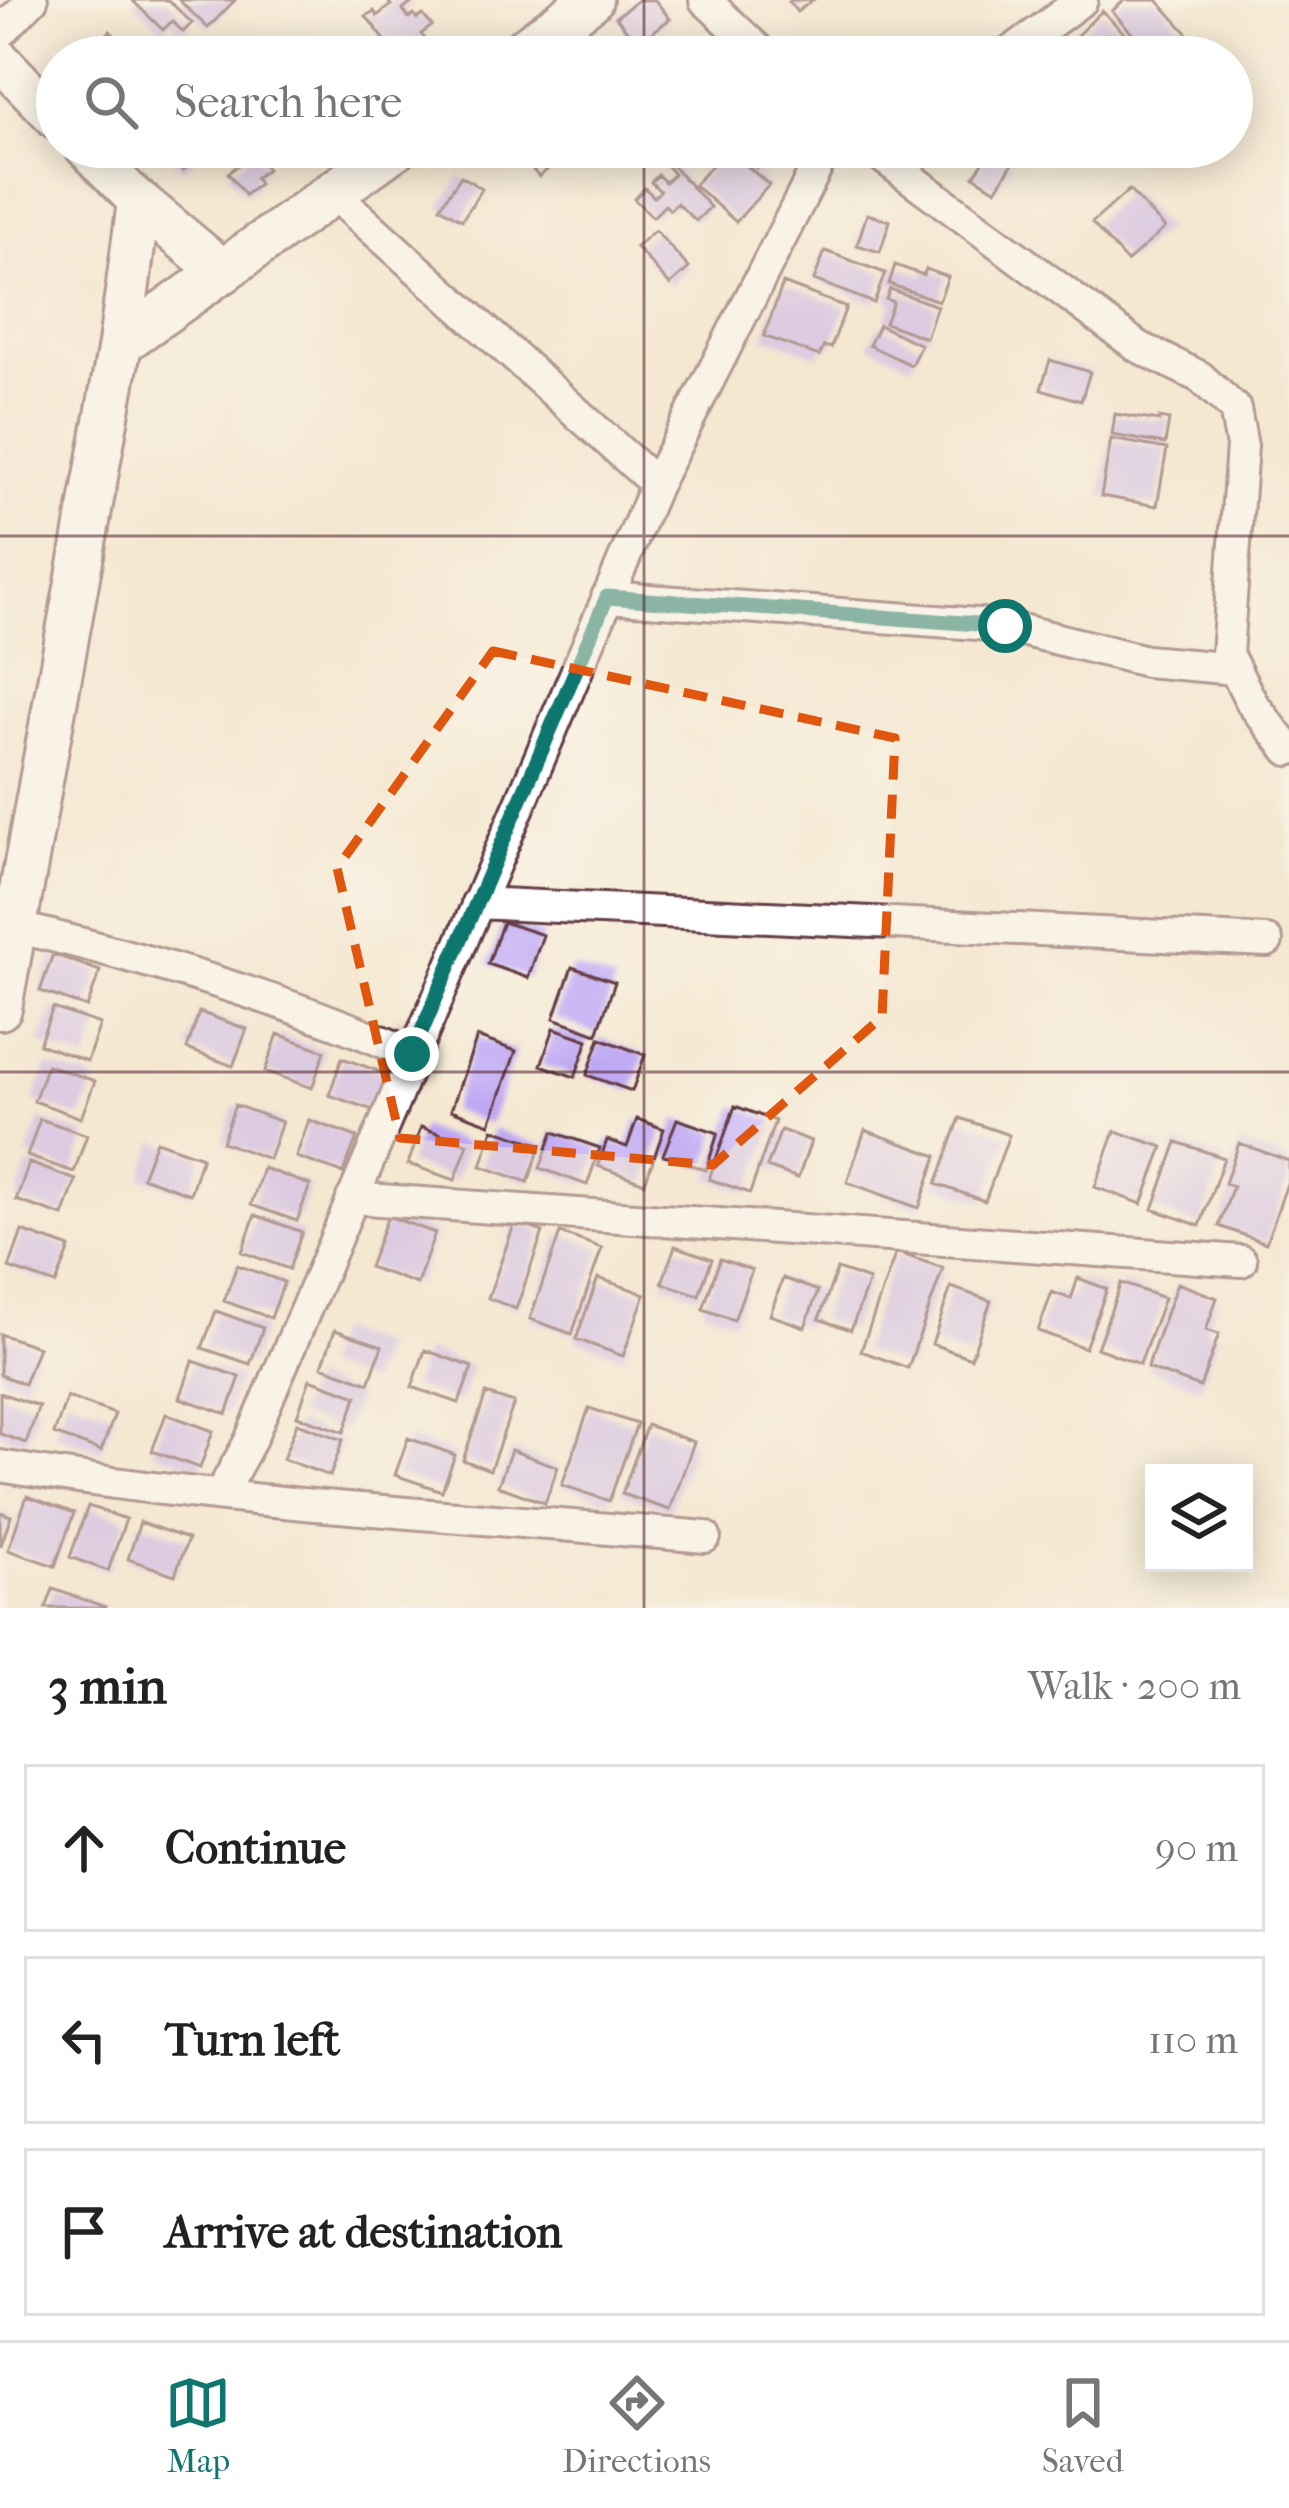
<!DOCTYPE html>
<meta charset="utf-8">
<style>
body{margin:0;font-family:"IM FELL French Canon",serif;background:#f6f6f6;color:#222}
.controls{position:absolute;right:36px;bottom:36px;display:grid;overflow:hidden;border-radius:0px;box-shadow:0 6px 30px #0003}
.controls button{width:108px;height:108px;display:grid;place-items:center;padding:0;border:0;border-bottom:3px solid #e0e0e0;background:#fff;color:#222;font:60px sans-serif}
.stop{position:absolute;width:36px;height:36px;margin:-27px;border:9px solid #0f766e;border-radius:50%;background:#fff}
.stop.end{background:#0f766e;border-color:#fff;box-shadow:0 3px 12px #0008}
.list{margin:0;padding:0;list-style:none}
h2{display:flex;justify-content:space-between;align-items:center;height:156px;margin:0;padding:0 48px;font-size:51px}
h2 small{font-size:39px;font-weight:400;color:#767676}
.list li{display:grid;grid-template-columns:78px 1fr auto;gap:36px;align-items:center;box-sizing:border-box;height:168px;margin:0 24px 24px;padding:0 24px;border:3px solid #e0e0e0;border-radius:0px}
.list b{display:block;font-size:45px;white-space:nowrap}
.list em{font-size:39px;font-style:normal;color:#767676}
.icon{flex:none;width:66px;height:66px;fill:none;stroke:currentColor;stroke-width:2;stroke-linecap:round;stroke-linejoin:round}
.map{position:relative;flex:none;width:1289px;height:1608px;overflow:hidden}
.search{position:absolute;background:#fff;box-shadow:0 6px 30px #0003;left:36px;right:36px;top:36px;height:132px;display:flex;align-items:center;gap:30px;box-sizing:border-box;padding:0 42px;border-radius:66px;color:#767676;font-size:45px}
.sheet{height:732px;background:#fff}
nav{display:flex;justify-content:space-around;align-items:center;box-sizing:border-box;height:168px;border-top:3px solid #e0e0e0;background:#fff;font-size:33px;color:#767676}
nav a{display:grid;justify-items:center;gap:6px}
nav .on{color:#0f766e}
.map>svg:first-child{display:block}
.building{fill:#bfa8f3}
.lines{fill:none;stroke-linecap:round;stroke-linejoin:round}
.minor-casing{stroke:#643d44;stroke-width:36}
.tertiary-casing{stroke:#643d44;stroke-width:45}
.secondary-casing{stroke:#643d44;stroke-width:48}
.minor{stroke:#fff;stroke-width:30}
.tertiary{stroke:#fff;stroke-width:39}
.secondary{stroke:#fff;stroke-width:42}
.route{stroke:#0f766e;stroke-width:15}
.marked{fill:none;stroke:#e0560e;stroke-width:9;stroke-dasharray:24 15;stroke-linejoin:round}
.grid{fill:none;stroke:#4a1f2b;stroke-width:3;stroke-opacity:0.55}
</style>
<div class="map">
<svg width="1289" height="1608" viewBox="0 0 1289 1608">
<rect width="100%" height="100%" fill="#fdfcf7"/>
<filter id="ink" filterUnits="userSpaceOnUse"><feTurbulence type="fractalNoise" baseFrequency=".00833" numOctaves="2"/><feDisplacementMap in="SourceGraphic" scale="24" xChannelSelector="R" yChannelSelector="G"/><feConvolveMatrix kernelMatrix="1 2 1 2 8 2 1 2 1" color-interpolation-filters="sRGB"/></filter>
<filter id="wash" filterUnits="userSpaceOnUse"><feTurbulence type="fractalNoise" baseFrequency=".004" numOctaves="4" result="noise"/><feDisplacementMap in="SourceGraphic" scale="48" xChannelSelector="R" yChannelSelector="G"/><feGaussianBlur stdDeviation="2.7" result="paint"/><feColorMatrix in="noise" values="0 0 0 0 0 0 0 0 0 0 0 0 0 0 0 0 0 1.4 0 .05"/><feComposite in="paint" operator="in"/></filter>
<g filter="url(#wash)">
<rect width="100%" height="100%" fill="#f4e8d1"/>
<g id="blocks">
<path class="building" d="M 132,0 L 168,0 L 192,23 L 183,32 L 172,21 L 163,30 Z
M 179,0 L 235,0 L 208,28 Z
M 387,0 L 415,0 L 403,10 L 409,18 L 414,15 L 417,19 L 423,15 L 432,26 L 421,34 L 428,43 L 410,57 L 398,57 L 366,16 L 374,11 L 377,16 L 391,5 Z
M 638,0 L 655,0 L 670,19 L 637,44 L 616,17 Z
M 792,0 L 813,0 L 797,12 L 789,2 Z
M 1125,0 L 1157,0 L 1209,57 L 1153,57 L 1112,11 Z
M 1102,11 L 1148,57 L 1087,57 L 1071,41 Z
M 110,31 L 134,53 L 130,57 L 87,57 Z
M 382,40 L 395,57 L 370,57 L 366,53 Z
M 702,42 L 716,57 L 685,57 Z
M 162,147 L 209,147 L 183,171 Z
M 513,147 L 562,147 L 567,152 L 539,177 Z
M 736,147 L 777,147 L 757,168 Z
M 727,148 L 769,185 L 736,222 L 694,185 Z
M 992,149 L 1013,163 L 996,190 L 974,176 Z
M 254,153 L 267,169 L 255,178 L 259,184 L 245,195 L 228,173 Z
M 670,163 L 710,207 L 696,221 L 677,203 L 670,210 L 665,205 L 653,217 L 634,199 L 645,188 L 654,197 L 660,191 L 651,182 L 658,175 L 665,182 L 674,174 L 667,166 Z
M 461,176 L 482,189 L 462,220 L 440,207 Z
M 1129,190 L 1165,228 L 1127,262 L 1092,223 Z
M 867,214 L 890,221 L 880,252 L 857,245 Z
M 655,230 L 689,268 L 670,285 L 636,247 Z
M 825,251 L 885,273 L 874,303 L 814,280 Z
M 895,265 L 923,275 L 926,269 L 948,277 L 939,301 L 889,284 Z
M 783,283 L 846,307 L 831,348 L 824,346 L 819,356 L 764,336 Z
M 890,289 L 937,306 L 926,338 L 885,323 L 893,302 L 886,299 Z
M 879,325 L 921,345 L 911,365 L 869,345 Z
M 1050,360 L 1090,372 L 1081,401 L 1041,389 Z
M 1115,414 L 1159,421 L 1159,418 L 1169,420 L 1165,444 L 1112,435 Z
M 1111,439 L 1167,449 L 1157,506 L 1101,496 Z
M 503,922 L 543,935 L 528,978 L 488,964 Z
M 53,954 L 100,971 L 87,1007 L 40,991 Z
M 572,967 L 615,982 L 597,1034 L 554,1018 Z
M 53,1008 L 100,1024 L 87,1061 L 39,1044 Z
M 199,1012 L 247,1029 L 233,1066 L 187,1049 Z
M 554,1028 L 588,1040 L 575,1077 L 541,1065 Z
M 278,1034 L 325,1051 L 312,1088 L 265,1071 Z
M 477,1037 L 516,1051 L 490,1124 L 451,1110 Z
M 600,1038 L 645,1055 L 632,1091 L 587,1075 Z
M 342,1058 L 389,1075 L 376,1111 L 329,1095 Z
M 47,1065 L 95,1081 L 81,1118 L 34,1101 Z
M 235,1105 L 282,1122 L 269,1159 L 222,1142 Z
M 735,1106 L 775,1121 L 750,1193 L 709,1179 Z
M 960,1118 L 1009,1135 L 985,1201 L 936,1184 Z
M 40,1119 L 87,1135 L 74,1172 L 27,1156 Z
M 637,1119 L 664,1129 L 645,1183 L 598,1166 L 607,1140 L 627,1147 Z
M 677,1119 L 718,1133 L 706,1170 L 663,1155 Z
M 309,1120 L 357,1137 L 343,1173 L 296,1157 Z
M 421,1127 L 468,1144 L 455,1180 L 408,1164 Z
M 493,1129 L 541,1145 L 528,1182 L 481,1166 Z
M 781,1130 L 811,1141 L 798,1178 L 767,1167 Z
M 865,1130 L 937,1156 L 919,1208 L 847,1182 Z
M 1115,1131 L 1163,1147 L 1142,1204 L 1095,1187 Z
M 553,1132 L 600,1148 L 587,1185 L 540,1168 Z
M 156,1141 L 202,1157 L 190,1194 L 142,1177 Z
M 1177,1142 L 1224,1158 L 1200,1226 L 1153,1209 Z
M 1239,1143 L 1289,1161 L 1289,1178 L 1266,1243 L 1219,1226 L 1233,1186 L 1225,1183 Z
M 29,1163 L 76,1180 L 63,1216 L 16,1200 Z
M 263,1168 L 310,1185 L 297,1221 L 251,1205 Z
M 255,1215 L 302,1232 L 289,1269 L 242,1252 Z
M 388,1216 L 435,1233 L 417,1284 L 369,1267 Z
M 515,1222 L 543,1232 L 516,1309 L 488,1298 Z
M 22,1231 L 70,1248 L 56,1284 L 9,1268 Z
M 560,1233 L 602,1248 L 572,1334 L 530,1319 Z
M 675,1246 L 712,1259 L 699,1295 L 662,1283 Z
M 896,1252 L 943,1268 L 908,1368 L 861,1351 Z
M 720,1259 L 752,1270 L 734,1320 L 703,1309 Z
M 237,1265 L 284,1282 L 271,1318 L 224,1301 Z
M 837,1269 L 869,1280 L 851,1330 L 819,1319 Z
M 598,1278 L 645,1294 L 623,1356 L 576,1339 Z
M 783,1278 L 818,1291 L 805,1327 L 770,1315 Z
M 1078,1278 L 1107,1289 L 1085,1348 L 1038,1331 L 1052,1292 L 1071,1299 Z
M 1121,1283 L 1164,1298 L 1140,1364 L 1097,1348 Z
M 1177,1283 L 1217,1298 L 1206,1330 L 1219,1334 L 1200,1387 L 1147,1368 Z
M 951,1287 L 991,1301 L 971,1358 L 932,1344 Z
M 216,1311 L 263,1328 L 250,1364 L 202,1348 Z
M 335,1330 L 382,1346 L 369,1383 L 322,1366 Z
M 0,1334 L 38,1347 L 24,1384 L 0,1375 Z
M 425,1350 L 472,1367 L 459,1403 L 412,1387 Z
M 193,1361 L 240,1377 L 227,1414 L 180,1398 Z
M 310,1379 L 357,1396 L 344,1432 L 297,1416 Z
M 0,1393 L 39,1406 L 26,1443 L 0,1434 Z
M 486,1394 L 514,1403 L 490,1470 L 463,1460 Z
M 67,1397 L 115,1414 L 101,1451 L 54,1434 Z
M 589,1408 L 637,1424 L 609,1501 L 562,1485 Z
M 166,1414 L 213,1431 L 200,1468 L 152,1451 Z
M 297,1423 L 343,1440 L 330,1476 L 283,1459 Z
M 647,1425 L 694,1442 L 670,1510 L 622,1494 Z
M 408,1438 L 455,1455 L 442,1491 L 395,1475 Z
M 511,1450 L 558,1467 L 545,1503 L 498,1486 Z
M 27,1496 L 74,1513 L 55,1566 L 8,1550 Z
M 88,1506 L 126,1519 L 108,1571 L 70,1557 Z
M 0,1512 L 11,1516 L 1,1545 L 0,1545 Z
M 140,1522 L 188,1539 L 175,1575 L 128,1559 Z
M 53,1589 L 106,1607 L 106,1608 L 46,1608 Z"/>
</g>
</g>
<g filter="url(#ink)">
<use href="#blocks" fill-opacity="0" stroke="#643d44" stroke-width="3"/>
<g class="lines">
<g class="minor-casing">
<path id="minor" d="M 705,0 L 766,57
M 0,33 L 32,0
M 1004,57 L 1082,0
M 869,147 L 1137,346 L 1200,377 L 1235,409 L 1242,446 L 1227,654 L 1252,703 L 1289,750
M 334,194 L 656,484
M 607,597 L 1005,626 L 1146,661 L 1235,669
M 477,903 L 1267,941
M 15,927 C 150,959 285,999 412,1054
M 352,1198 L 1241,1261
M 0,1466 C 233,1505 470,1516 705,1537
M 220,1495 L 249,1443 L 656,484 L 827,147"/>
</g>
<g class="tertiary-casing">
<path id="tertiary" d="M 0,60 L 57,119
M 85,147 L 139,202"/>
</g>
<g class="secondary-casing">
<path id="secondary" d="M 514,57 L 591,0
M 139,202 L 223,272
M 120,344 L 397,147
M 0,1008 L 120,344 L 139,202"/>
</g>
<use href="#minor" class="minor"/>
<use href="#tertiary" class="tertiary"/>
<use href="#secondary" class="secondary"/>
</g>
</g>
<g class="lines" filter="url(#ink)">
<path class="route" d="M 412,1054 L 607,597 L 1005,626"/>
</g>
<path d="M0 0H1289V1608H0ZM 493,651 L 895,738 L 882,1017 L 713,1165 L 400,1138 L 337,868 Z" fill="#f4e8d1" fill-opacity=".55" fill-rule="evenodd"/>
<path class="marked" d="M 493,651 L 895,738 L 882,1017 L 713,1165 L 400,1138 L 337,868 Z"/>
<path class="grid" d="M 644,0 L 644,57M 644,147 L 644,1608M 0,536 L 1289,536M 0,1072 L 1289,1072"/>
</svg>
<div class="controls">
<button><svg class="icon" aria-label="layers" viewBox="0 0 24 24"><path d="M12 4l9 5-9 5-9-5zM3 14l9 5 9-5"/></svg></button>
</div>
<div class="stop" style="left:1005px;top:626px"></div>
<div class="stop end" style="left:412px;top:1054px"></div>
<div class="search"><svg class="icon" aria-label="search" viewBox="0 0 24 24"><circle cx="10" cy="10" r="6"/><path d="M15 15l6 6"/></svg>Search here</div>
</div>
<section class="sheet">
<h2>3 min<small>Walk · 200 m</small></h2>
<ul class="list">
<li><svg class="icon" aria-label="ahead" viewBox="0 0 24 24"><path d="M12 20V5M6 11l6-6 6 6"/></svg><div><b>Continue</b></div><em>90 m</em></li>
<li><svg class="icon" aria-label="left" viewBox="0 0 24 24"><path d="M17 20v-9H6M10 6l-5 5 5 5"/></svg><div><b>Turn left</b></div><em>110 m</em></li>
<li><svg class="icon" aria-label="arrive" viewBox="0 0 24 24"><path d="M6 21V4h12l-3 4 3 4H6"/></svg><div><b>Arrive at destination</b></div></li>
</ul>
</section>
<nav>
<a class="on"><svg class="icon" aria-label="map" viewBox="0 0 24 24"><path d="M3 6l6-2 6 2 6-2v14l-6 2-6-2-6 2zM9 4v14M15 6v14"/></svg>Map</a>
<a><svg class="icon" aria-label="directions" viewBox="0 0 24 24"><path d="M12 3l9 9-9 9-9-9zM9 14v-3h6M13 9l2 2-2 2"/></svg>Directions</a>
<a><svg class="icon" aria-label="saved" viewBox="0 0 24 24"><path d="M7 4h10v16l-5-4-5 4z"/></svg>Saved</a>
</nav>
